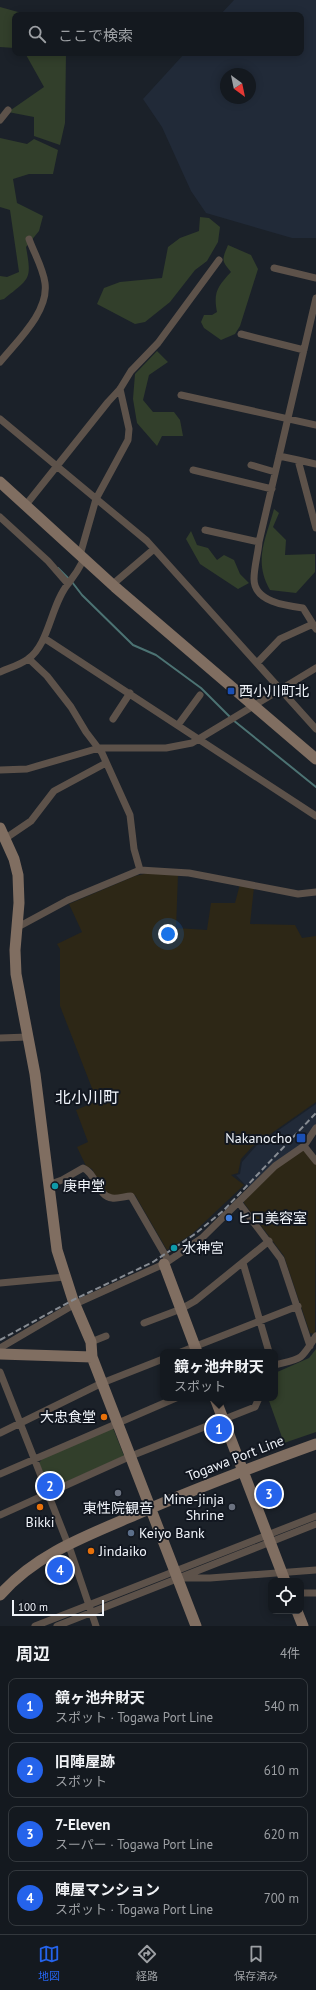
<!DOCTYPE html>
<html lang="ja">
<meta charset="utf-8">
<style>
body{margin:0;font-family:"PT Sans","Noto Sans JP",sans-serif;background:#1d2228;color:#f1f3f6}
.controls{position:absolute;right:12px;bottom:12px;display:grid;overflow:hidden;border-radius:8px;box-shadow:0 2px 10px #0003}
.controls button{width:36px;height:36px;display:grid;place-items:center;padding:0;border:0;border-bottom:1px solid #33383d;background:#14191f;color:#f1f3f6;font:20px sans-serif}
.compass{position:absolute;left:220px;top:68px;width:36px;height:36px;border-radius:50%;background:#14191f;box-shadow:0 2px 10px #0003;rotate:147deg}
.scale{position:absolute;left:12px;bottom:10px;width:92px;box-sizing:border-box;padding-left:4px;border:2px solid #f0f4fa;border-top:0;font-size:11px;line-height:14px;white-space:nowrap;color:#f0f4fa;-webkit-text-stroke:3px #121720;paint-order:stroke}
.you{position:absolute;left:168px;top:934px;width:14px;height:14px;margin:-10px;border:3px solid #fff;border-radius:50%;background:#1a73e8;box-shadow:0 0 0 6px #1a73e833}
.badge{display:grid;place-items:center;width:26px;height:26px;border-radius:50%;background:#2563eb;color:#fff;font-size:13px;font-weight:700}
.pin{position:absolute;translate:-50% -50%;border:2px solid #fff;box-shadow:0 1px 4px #0006}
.popup{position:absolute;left:160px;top:1349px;width:118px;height:52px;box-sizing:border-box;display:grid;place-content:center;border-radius:8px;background:#14191f;filter:drop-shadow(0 1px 3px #0005);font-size:13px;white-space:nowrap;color:#9da0a4}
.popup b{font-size:15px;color:#f1f3f6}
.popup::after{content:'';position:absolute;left:50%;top:100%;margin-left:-8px;border:8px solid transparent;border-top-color:#14191f}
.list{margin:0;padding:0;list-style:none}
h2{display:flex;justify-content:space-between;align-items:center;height:52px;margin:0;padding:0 16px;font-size:17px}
h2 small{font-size:13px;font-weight:400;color:#9da0a4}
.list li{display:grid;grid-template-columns:26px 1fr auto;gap:12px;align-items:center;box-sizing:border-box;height:56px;margin:0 8px 8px;padding:0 8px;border:1px solid #33383d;border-radius:8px}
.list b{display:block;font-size:15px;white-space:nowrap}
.list p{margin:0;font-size:13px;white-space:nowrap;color:#9da0a4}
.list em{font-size:13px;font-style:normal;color:#9da0a4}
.icon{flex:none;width:22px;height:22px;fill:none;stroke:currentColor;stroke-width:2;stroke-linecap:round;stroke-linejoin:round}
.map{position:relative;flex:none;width:316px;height:1626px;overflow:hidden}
.search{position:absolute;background:#14191f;box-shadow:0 2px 10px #0003;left:12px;right:12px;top:12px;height:44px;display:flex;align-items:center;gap:10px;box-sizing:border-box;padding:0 14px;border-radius:8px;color:#9da0a4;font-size:15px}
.sheet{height:308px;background:#14191f}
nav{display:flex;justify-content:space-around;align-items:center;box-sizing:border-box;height:56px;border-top:1px solid #33383d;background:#14191f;font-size:11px;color:#9da0a4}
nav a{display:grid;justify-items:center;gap:2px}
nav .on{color:#2563eb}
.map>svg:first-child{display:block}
.built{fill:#212a38;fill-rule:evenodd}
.industrial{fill:#2d2716}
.green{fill:#323f2b}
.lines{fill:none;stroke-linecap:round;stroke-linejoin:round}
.stream{stroke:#4c7373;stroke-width:2}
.street{stroke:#5d524a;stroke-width:7}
.secondary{stroke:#806e61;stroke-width:11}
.rail{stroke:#878c93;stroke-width:2;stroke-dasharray:6 3;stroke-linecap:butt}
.transit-dot{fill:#1a4fb4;stroke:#121720;stroke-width:1.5}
.culture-dot{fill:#0f9aa8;stroke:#121720;stroke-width:1.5}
.shop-dot{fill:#3f7fe0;stroke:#121720;stroke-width:1.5}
.food-dot{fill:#e8710a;stroke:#121720;stroke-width:1.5}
.worship-dot{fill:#6b7280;stroke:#121720;stroke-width:1.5}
.service-dot{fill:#5c6f8a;stroke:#121720;stroke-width:1.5}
.labels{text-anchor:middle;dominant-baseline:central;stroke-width:4;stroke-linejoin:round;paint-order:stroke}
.poi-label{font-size:14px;fill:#f0f4fa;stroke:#121720;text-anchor:start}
.street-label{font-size:14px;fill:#f0f4fa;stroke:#121720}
.quarter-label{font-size:16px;fill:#f0f4fa;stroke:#121720}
</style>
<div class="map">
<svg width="316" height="1626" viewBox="0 0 316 1626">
<rect width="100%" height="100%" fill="#1b2129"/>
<path class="built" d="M 234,0 L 316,0 L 316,238 L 292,238 L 206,213 L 191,191 L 162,127 L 143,99 L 185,53 L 301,53 L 301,15 L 220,15 ZM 226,74 L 250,74 L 250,98 L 226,98 Z
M 316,1104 L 316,1124 L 304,1143 L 281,1160 L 276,1161 L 248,1188 L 236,1175 L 240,1174 L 242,1162 L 256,1146 Z"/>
<path class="industrial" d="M 148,873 L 178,875 L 176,928 L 207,930 L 211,903 L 235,903 L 240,884 L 254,887 L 250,924 L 295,925 L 302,938 L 316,936 L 316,1102 L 252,1147 L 241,1159 L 238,1173 L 231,1175 L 244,1185 L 192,1234 L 167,1250 L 135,1195 L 112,1196 L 104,1192 L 92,1169 L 86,1166 L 77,1147 L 88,1142 L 76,1110 L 97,1101 L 60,1006 L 60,949 L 57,944 L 82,932 L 69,904 L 135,876 Z
M 302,1150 L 305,1151 L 316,1164 L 315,1334 L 310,1333 L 284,1256 L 244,1203 L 244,1200 L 276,1168 Z"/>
<path class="green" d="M 0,7 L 29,15 L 15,15 L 15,48 L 0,47 Z
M 25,53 L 66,53 L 65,123 L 60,145 L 34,136 L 34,117 L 8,112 L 44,87 Z
M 0,138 L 27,144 L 34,139 L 58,150 L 53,174 L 29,174 L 13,179 L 17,203 L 43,216 L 39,231 L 26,247 C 32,280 30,278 4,299 L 0,300 L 0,276 L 7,277 L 19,272 L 10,210 L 0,207 Z
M 200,217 L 209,218 L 220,227 L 218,242 L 207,261 L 195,270 L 170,302 L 145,322 L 135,324 L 97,304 L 104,288 L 120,282 L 162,278 L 168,247 L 180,238 L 199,231 Z
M 228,245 L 251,255 L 258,269 L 240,326 L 235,334 L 221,340 L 204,328 L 201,322 L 204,315 L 212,315 L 217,312 C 213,292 218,286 231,272 C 221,260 222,260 228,245 Z
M 157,351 L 168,362 L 149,375 L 143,400 L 153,412 L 174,412 L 180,420 L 183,436 L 162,436 L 157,446 L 137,423 L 133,399 L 135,374 Z
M 274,509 L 279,513 L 273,527 L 286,540 L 285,555 L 315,554 L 315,572 L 296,593 L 270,590 C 253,560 266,539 274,509 Z
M 191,531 L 197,545 L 208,548 L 217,560 L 224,555 L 234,560 L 240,574 L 249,583 L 238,589 L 200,564 L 186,539 Z
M 316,1349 L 316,1432 L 284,1443 L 268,1398 L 275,1398 L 275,1373 L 309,1358 Z
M 113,1428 L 124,1456 L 52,1488 L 49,1487 L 39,1463 L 42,1459 Z"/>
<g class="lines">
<path class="stream" d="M 58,568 L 69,579
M 72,582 L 82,595 L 133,645 L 156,655 L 201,688 L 230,717
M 233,720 L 316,787"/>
<path class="street" d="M 0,120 L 8,110
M 274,268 L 316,278
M 316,298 L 259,542 C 258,554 254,567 254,579 C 254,602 287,606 303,608 L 316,629
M 241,334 L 304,350
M 0,362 C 17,341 49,312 45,283 C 43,268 34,253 29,239
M 181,395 L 316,425
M 0,419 L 147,541 L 316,729
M 279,456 L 298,460 L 316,528
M 298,460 L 316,464
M 251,465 L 275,472
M 193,470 L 272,489
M 25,506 L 108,402 L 120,389 L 131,371 L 158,343 L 219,260
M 0,517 L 48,561 L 68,584
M 205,530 L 259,542
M 80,555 L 96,499 L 128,440 L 129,429 L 120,389
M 113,584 L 154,549
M 44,638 L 316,816
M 29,659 L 47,676 L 71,707 L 86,732 L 102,753 L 130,815 L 134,849 L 140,870
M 257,663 L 280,639 L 313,624
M 0,672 C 9,668 20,665 28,659 C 49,645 51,604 68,584 C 75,575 79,569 84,559
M 113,719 L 130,693
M 178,725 L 200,695
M 0,770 L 27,769 L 99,748 L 166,748 L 192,743 L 316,668
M 6,838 L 31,821 L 54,791 L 106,763
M 18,927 L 68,900 L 140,870 L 189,873 L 298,894 L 316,892
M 0,1038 L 28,1037
M 304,1146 L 316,1161
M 48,1185 L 62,1180 L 83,1168 C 96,1173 98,1197 112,1198 C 118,1199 125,1196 131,1196 L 168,1260
M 239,1203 L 281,1259 L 310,1346
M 243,1263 L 269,1352
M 0,1283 L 65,1277
M 144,1323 L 181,1309 L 195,1301 L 269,1241
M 91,1342 L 106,1336
M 0,1348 L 75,1304 L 164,1264 L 202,1238 L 275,1166 L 304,1146 L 316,1128
M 181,1352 L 298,1306
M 275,1365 C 303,1358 300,1361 316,1336
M 0,1372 L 71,1552 L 96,1626
M 0,1433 L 102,1383 L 163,1359
M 0,1474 L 176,1398
M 0,1515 L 131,1456 L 255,1407 L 259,1398
M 183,1578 L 210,1578 L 316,1570
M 301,1593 L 316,1593
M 35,1626 L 316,1516
M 57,1626 L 316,1524"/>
<path class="secondary" d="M 0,482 L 115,587 L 316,759
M 0,828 L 14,859 L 18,875 L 19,903 L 15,950 L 16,974 L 35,1074 L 57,1250 L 73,1300 L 91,1342 L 92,1357 L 196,1626
M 164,1264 L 197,1352
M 0,1354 L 92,1357
M 215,1398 L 285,1581
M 0,1595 C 36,1554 86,1536 135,1515 C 194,1489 255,1466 316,1444
M 297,1611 L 303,1626"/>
<path class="rail" d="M 0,1340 L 73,1300 L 153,1262 L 195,1234 L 223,1211 L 316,1113"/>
</g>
<g class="transit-dot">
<rect x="227" y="687" width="8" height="8" rx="2"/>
<rect x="296" y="1133" width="10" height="10" rx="2"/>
</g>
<g class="culture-dot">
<circle cx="55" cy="1186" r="4"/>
<circle cx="174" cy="1248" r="4"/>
</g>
<circle class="shop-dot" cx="229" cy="1218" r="4"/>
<g class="food-dot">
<circle cx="104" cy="1417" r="4"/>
<circle cx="40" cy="1507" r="4"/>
<circle cx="91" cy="1551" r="4"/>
</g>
<g class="worship-dot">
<circle cx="118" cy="1493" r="4"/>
<circle cx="232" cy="1507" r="4"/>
</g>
<circle class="service-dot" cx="131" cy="1533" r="4"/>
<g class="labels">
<g class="poi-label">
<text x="239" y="691">西小川町北</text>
<text x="292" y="1138" text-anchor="end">Nakanocho</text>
<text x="63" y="1186">庚申堂</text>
<text x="237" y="1218">ヒロ美容室</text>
<text x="182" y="1248">水神宮</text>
<text x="96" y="1417" text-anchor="end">大忠食堂</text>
<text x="224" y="1499" text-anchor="end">Mine-jinja<tspan x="224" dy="16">Shrine</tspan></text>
<text x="118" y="1508" text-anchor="middle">東性院観音</text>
<text x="40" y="1522" text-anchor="middle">Bikki</text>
<text x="139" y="1533">Keiyo Bank</text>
<text x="99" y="1551">Jindaiko</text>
</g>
<g class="street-label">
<text transform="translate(235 1458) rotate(-21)">Togawa Port Line</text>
</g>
<g class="quarter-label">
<text x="87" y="1097">北小川町</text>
</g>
</g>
</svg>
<div class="controls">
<button><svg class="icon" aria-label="locate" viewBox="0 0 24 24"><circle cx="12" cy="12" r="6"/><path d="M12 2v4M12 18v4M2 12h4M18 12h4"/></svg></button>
</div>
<svg class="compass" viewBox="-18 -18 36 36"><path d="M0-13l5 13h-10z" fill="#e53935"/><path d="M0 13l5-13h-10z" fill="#9da0a4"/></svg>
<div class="scale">100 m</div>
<div class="you"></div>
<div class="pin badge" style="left:219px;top:1429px">1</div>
<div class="popup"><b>鏡ヶ池弁財天</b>スポット</div>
<div class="pin badge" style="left:50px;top:1486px">2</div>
<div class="pin badge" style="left:269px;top:1494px">3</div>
<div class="pin badge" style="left:60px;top:1570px">4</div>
<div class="search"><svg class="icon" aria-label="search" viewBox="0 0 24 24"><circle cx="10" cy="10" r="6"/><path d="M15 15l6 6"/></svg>ここで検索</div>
</div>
<section class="sheet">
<h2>周辺<small>4件</small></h2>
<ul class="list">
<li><span class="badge">1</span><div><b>鏡ヶ池弁財天</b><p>スポット · Togawa Port Line</p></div><em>540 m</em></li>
<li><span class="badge">2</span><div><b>旧陣屋跡</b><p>スポット</p></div><em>610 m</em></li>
<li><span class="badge">3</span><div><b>7-Eleven</b><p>スーパー · Togawa Port Line</p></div><em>620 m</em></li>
<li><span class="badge">4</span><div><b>陣屋マンション</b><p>スポット · Togawa Port Line</p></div><em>700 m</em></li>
</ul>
</section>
<nav>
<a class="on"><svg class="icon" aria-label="map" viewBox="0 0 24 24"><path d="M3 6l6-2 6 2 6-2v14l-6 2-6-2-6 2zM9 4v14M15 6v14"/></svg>地図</a>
<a><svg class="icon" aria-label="directions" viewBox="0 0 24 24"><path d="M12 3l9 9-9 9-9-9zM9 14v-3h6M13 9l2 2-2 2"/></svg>経路</a>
<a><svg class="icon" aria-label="saved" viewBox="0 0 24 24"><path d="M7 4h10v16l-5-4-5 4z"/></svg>保存済み</a>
</nav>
